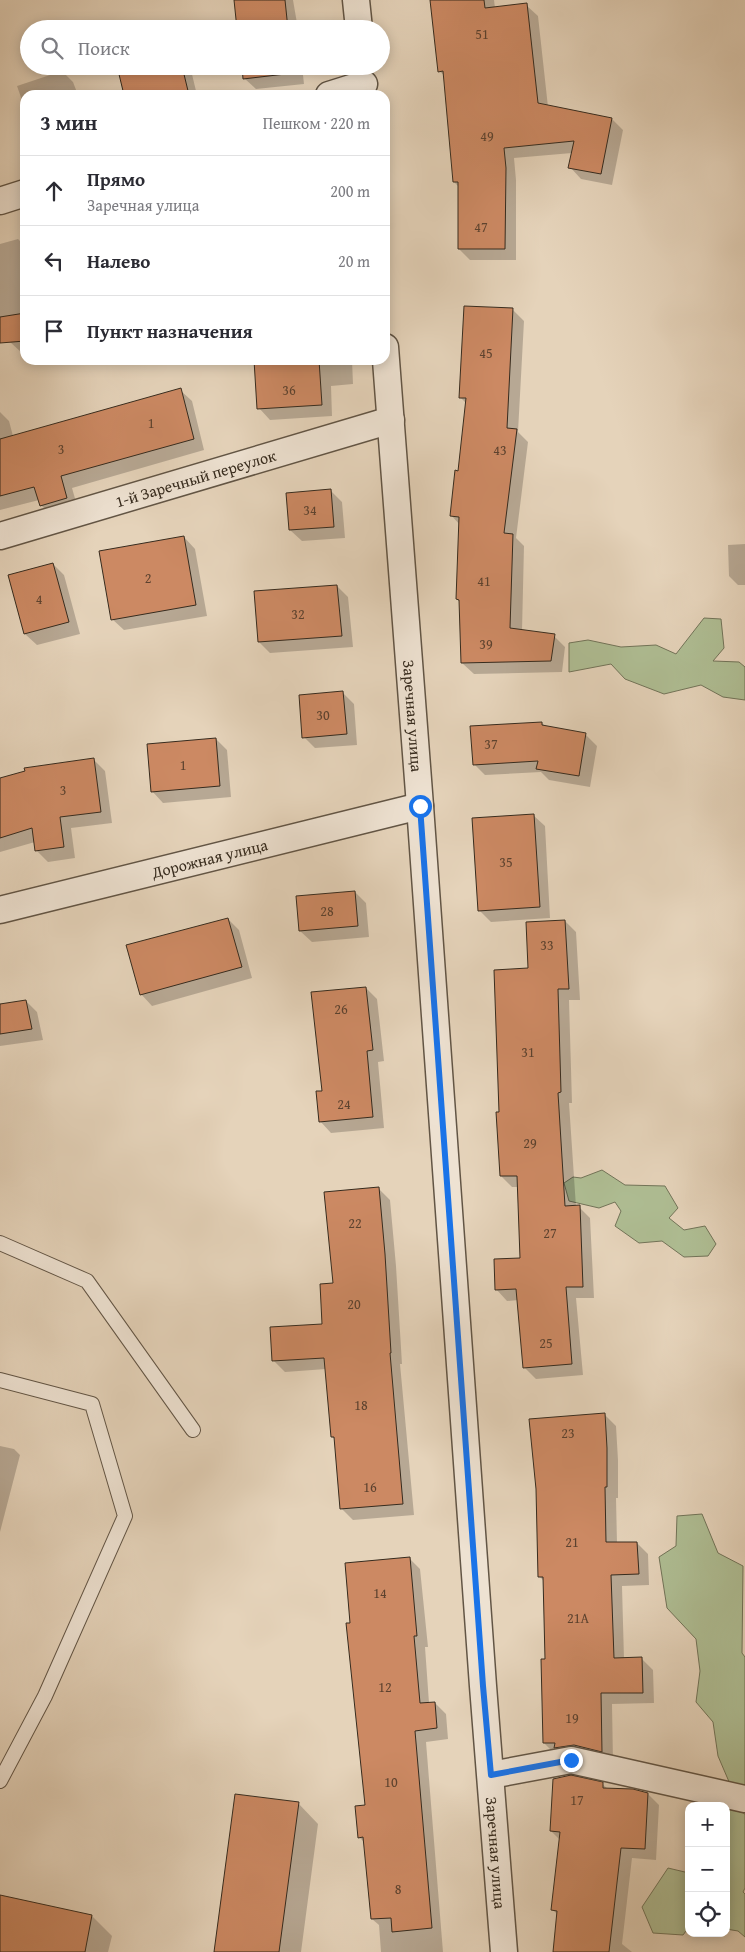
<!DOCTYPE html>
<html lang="ru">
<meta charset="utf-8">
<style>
body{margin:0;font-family:"Gentium Book Plus",serif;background:#f7f7f7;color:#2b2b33}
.controls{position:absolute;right:15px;bottom:15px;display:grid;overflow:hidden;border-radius:10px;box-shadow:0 2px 12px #0003}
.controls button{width:45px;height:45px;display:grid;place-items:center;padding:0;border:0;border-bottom:1px solid #e1e1e2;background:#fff;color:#2b2b33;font:25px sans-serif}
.stop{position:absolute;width:15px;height:15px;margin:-11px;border:4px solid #1a73e8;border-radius:50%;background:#fff}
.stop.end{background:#1a73e8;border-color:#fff;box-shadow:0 1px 5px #0008}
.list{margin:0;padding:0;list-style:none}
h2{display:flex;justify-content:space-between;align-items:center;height:65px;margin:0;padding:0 20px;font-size:21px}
h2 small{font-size:16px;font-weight:400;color:#7c7c81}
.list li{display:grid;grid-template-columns:32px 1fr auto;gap:15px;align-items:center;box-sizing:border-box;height:70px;padding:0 20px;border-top:1px solid #e1e1e2}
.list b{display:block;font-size:19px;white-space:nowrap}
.list p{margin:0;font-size:16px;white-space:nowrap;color:#7c7c81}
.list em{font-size:16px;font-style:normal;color:#7c7c81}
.icon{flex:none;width:28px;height:28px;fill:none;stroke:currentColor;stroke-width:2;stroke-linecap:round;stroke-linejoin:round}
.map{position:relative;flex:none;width:745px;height:1952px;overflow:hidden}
.search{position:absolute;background:#fff;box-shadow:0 2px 12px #0003;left:20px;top:20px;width:370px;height:55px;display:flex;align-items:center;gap:12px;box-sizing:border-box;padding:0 18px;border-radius:28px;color:#7c7c81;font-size:19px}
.panel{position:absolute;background:#fff;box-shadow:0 2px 12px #0003;left:20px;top:90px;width:370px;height:275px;border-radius:15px}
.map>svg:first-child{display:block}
.green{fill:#afbe94;stroke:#727459}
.shadow{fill:#0003}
.building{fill:#cc8963;stroke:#362b1e}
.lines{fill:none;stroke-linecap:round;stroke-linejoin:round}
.lane-casing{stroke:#625545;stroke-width:16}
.street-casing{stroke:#625545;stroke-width:29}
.lane{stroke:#eee2d2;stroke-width:14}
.street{stroke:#eee2d2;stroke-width:26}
.route{stroke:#1a73e8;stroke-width:6}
.labels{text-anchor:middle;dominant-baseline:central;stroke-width:4;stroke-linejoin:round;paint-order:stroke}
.number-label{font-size:14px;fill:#5c422f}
.street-label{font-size:16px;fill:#362b1e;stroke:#eee2d2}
</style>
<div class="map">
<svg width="745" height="1952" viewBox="0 0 745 1952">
<rect width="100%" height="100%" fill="#e5d3ba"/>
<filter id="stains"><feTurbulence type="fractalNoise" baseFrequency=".004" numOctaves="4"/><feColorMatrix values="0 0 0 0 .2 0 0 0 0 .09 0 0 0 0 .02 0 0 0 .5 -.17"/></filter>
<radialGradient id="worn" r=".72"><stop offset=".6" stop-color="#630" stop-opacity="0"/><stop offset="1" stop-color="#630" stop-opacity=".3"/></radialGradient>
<path class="green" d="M 704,618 L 721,619 L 724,648 L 713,661 L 739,662 L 745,667 L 745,700 L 723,697 L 701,685 L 664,694 L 625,679 L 611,664 L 569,672 L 569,643 L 588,640 L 621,647 L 656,645 L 676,654 Z
M 602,1170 L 625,1185 L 665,1186 L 678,1208 L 669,1218 L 684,1230 L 705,1226 L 716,1244 L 708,1256 L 684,1257 L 662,1241 L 639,1243 L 615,1226 L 621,1211 L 615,1202 L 599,1208 L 569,1201 L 564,1183 L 573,1177 L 581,1178 Z
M 702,1514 L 718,1553 L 743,1566 L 742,1653 L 745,1657 L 745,1785 L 730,1784 L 718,1756 L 713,1722 L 696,1702 L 700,1671 L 696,1639 L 667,1608 L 659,1557 L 676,1546 L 677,1516 Z
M 726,1808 L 744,1813 L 745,1815 L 745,1888 L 743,1892 L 745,1894 L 745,1937 L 738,1931 L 726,1929 Z
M 668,1868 L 689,1873 L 689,1927 L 683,1935 L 653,1933 L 642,1907 Z"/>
<path class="shadow" d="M 235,0 L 293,0 L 298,29 L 239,29 Z
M 431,0 L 494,0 L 495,8 L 526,5 L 538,16 L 548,107 L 612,119 L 623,130 L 612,185 L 581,179 L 570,167 L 572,153 L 514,158 L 516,180 L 516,260 L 470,260 L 459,249 L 459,187 L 454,182 L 445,76 L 439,71 Z
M 128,66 L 190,66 L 197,95 L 125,95 Z
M 243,66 L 302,66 L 304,84 L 256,89 L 244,78 Z
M 62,71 L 73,82 L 78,95 L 25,95 L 25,109 L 17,86 Z
M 18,239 L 25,246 L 25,353 L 22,353 L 10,342 L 0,319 L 0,244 Z
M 513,310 L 524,321 L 518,432 L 528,442 L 516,538 L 524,546 L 522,631 L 554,636 L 565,647 L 562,672 L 474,674 L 462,663 L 460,602 L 457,599 L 460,525 L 451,515 L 459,472 L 467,404 L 460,397 Z
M 256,360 L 352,360 L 353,384 L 331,386 L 332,416 L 270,420 L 259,408 Z
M 180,390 L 192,401 L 204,450 L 72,488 L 78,509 L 52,516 L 41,505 L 39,500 L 0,510 L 0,412 L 9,421 L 13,436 Z
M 331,491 L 342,502 L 345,538 L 302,541 L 290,530 Z
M 184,537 L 195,549 L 207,616 L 124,630 L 112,619 Z
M 745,544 L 745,585 L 738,585 L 729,576 L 728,545 Z
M 53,564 L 64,575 L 80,634 L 37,645 L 25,634 L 10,576 Z
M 337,586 L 348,597 L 353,647 L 270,653 L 259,642 Z
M 343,693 L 354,704 L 357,745 L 315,748 L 304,737 Z
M 542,723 L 546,727 L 585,734 L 597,746 L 590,787 L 549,780 L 541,772 L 485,775 L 474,764 Z
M 216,739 L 227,750 L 231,797 L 163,803 L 152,791 Z
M 93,759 L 105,771 L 112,823 L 71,828 L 75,858 L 48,862 L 36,850 L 35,842 L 0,852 L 0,780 Z
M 533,815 L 545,826 L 550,918 L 491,922 L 479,910 Z
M 355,892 L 366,903 L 369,937 L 312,942 L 300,931 L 298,897 Z
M 228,919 L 239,930 L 252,978 L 152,1006 L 141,994 Z
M 565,921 L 576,932 L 580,1000 L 569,1000 L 572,1103 L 569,1103 L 576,1207 L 579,1207 L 590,1218 L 594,1298 L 576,1298 L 583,1375 L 536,1379 L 524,1367 L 519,1300 L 507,1301 L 496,1289 L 522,1259 L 518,1187 L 512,1187 L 501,1176 L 501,1113 L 530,970 Z
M 366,988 L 377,999 L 384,1061 L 378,1062 L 384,1128 L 331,1133 L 320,1121 L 323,1092 Z
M 26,1001 L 37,1012 L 43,1040 L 0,1046 L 0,1006 Z
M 379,1189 L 390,1200 L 396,1266 L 402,1364 L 400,1364 L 414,1515 L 353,1520 L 342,1509 L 336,1440 L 332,1437 L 326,1369 L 285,1372 L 274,1361 L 323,1325 L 334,1284 Z
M 605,1415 L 616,1426 L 618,1460 L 618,1498 L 616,1498 L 617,1543 L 637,1543 L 648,1554 L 649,1585 L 622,1586 L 624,1659 L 641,1658 L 653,1670 L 654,1703 L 612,1704 L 613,1762 L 555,1754 L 544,1743 L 546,1660 L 544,1581 L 539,1576 Z
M 0,1446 L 14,1449 L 20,1455 L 0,1532 Z
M 409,1558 L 420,1569 L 428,1647 L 425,1647 L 429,1703 L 435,1703 L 446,1714 L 448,1739 L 426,1742 L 443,1952 L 381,1952 L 379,1925 L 372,1919 L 365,1843 L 359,1837 L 366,1806 L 352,1624 Z
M 602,1784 L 608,1789 L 648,1794 L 659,1805 L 656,1860 L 632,1858 L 622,1944 L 632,1952 L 555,1952 L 558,1915 L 552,1909 L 560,1840 L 551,1831 Z
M 298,1803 L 318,1824 L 301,1952 L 215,1952 Z
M 0,1897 L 92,1916 L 112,1936 L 108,1952 L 0,1952 Z"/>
<path class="building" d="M 234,0 L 285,0 L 288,29 L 237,29 Z
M 430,0 L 484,0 L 485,8 L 527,3 L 538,103 L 612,118 L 601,174 L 568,168 L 574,141 L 504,148 L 506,168 L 505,249 L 458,249 L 458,182 L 453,182 L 443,71 L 438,72 Z
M 117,66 L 182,66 L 189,95 L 124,95 Z
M 242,66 L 293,66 L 294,73 L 243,79 Z
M 464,306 L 513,308 L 507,428 L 517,429 L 504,533 L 513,534 L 510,628 L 555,634 L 551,661 L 461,663 L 459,600 L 456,599 L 459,517 L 450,516 L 455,470 L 458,471 L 466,398 L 459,398 Z
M 25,313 L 25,341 L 0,343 L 0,317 Z
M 254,360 L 319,360 L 322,405 L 257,409 Z
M 181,388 L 194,439 L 61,476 L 67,498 L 40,506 L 34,487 L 0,496 L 0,439 Z
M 331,489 L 334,527 L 289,530 L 286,493 Z
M 184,536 L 196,605 L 111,620 L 99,551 Z
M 53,563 L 69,622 L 24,634 L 8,575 Z
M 337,585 L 342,636 L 258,642 L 254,591 Z
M 343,691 L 347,734 L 302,738 L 299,695 Z
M 542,722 L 542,725 L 586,733 L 579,776 L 536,769 L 538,761 L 473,765 L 470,726 Z
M 216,738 L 220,786 L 151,792 L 147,744 Z
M 94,758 L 101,812 L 60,817 L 64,847 L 35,851 L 32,828 L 0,838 L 0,778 L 25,771 L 24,768 Z
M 534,814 L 540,907 L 478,911 L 472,818 Z
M 355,891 L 358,926 L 299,931 L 296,896 Z
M 228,918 L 242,967 L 140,995 L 126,945 Z
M 565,920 L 569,989 L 558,989 L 561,1092 L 558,1093 L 565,1206 L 580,1205 L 583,1287 L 566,1287 L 572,1364 L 523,1368 L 516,1289 L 495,1290 L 494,1259 L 520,1258 L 517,1176 L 500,1176 L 496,1112 L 499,1112 L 494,970 L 528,968 L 526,922 Z
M 366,987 L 373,1050 L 367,1051 L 373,1117 L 319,1122 L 316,1091 L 322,1091 L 311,992 Z
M 26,1000 L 32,1029 L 0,1034 L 0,1004 Z
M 379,1187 L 385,1254 L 391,1353 L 390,1353 L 403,1504 L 340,1509 L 334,1437 L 331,1437 L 324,1358 L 272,1361 L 270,1327 L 322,1324 L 320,1284 L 333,1283 L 324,1192 Z
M 605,1413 L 607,1448 L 607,1487 L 605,1487 L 606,1542 L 637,1542 L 639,1574 L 611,1575 L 614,1658 L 642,1657 L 643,1693 L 601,1693 L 602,1752 L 574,1745 L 554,1748 L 555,1743 L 543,1743 L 541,1659 L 545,1659 L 543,1577 L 538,1577 L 536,1489 L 529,1419 Z
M 410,1557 L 417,1636 L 414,1636 L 420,1703 L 435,1702 L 437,1728 L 415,1731 L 432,1928 L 392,1932 L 391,1918 L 371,1919 L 363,1837 L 358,1838 L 355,1806 L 365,1805 L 346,1623 L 350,1623 L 345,1563 Z
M 571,1775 L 603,1782 L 603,1788 L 633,1789 L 648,1793 L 645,1849 L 621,1848 L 609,1952 L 553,1952 L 557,1911 L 551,1910 L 560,1832 L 550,1831 L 553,1779 Z
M 235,1794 L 299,1802 L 279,1952 L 214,1952 Z
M 0,1895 L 92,1915 L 85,1952 L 0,1952 Z"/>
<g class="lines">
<g class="lane-casing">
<path id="lane" d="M 0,1243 L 87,1281 L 193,1430
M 0,1380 L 92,1404 L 125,1516 L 45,1696 L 0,1781"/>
</g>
<g class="street-casing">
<g id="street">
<path d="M 356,0 L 359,29"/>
<path d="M 329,95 L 364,84"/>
<path d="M 0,201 L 25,193"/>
<path id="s1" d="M 385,347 L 420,806 L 483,1686 L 504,1952"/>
<path id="s2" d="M 0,536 L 391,420"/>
<path id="s3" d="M 0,910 L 420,806"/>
<path d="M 491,1775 L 571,1760 L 745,1799"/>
</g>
</g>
<use href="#lane" class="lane"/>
<use href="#street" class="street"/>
</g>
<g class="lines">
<path class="route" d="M 420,806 L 483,1686 L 491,1775 L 571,1760"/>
</g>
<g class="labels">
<g class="number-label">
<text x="482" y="34">51</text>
<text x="487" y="136">49</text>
<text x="481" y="227">47</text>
<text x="486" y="353">45</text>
<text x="289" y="390">36</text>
<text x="151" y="423">1</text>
<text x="61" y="449">3</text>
<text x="500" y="450">43</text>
<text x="310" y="510">34</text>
<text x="148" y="578">2</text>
<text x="484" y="581">41</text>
<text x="39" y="599">4</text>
<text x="298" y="614">32</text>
<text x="486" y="644">39</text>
<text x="323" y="715">30</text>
<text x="491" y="744">37</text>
<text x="183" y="765">1</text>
<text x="63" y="790">3</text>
<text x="506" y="862">35</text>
<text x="327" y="911">28</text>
<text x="547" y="945">33</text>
<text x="341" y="1009">26</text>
<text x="528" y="1052">31</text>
<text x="344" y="1104">24</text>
<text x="530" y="1143">29</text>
<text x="355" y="1223">22</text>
<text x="550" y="1233">27</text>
<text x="354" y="1304">20</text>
<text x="546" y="1343">25</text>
<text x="361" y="1405">18</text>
<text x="568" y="1433">23</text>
<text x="370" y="1487">16</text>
<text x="572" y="1542">21</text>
<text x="380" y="1593">14</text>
<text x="578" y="1618">21А</text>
<text x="385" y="1687">12</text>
<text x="572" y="1718">19</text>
<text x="391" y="1782">10</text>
<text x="577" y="1800">17</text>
<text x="398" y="1889">8</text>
</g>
<g class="street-label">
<text stroke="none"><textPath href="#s2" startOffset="204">1-й Заречный переулок</textPath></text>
<text stroke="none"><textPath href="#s1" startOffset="370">Заречная улица</textPath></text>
<text stroke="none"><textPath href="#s3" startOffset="216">Дорожная улица</textPath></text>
<text stroke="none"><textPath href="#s1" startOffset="1510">Заречная улица</textPath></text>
</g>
</g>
<rect width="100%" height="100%" filter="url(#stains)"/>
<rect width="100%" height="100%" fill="url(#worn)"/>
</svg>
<div class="controls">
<button>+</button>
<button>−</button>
<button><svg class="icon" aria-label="locate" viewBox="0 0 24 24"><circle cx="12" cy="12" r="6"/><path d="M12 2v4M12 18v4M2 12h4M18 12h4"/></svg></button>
</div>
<div class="stop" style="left:420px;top:806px"></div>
<div class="stop end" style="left:571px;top:1760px"></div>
<div class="search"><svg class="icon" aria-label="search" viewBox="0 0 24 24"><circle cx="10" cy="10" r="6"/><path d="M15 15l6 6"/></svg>Поиск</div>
<section class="panel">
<h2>3 мин<small>Пешком · 220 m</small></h2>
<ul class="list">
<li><svg class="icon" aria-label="ahead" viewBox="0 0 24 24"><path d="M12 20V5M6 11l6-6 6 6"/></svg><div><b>Прямо</b><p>Заречная улица</p></div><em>200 m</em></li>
<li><svg class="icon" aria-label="left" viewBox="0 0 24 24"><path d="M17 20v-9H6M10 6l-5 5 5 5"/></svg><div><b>Налево</b></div><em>20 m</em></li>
<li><svg class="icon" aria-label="arrive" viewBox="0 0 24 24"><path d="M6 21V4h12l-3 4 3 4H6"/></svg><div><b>Пункт назначения</b></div></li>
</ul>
</section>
</div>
